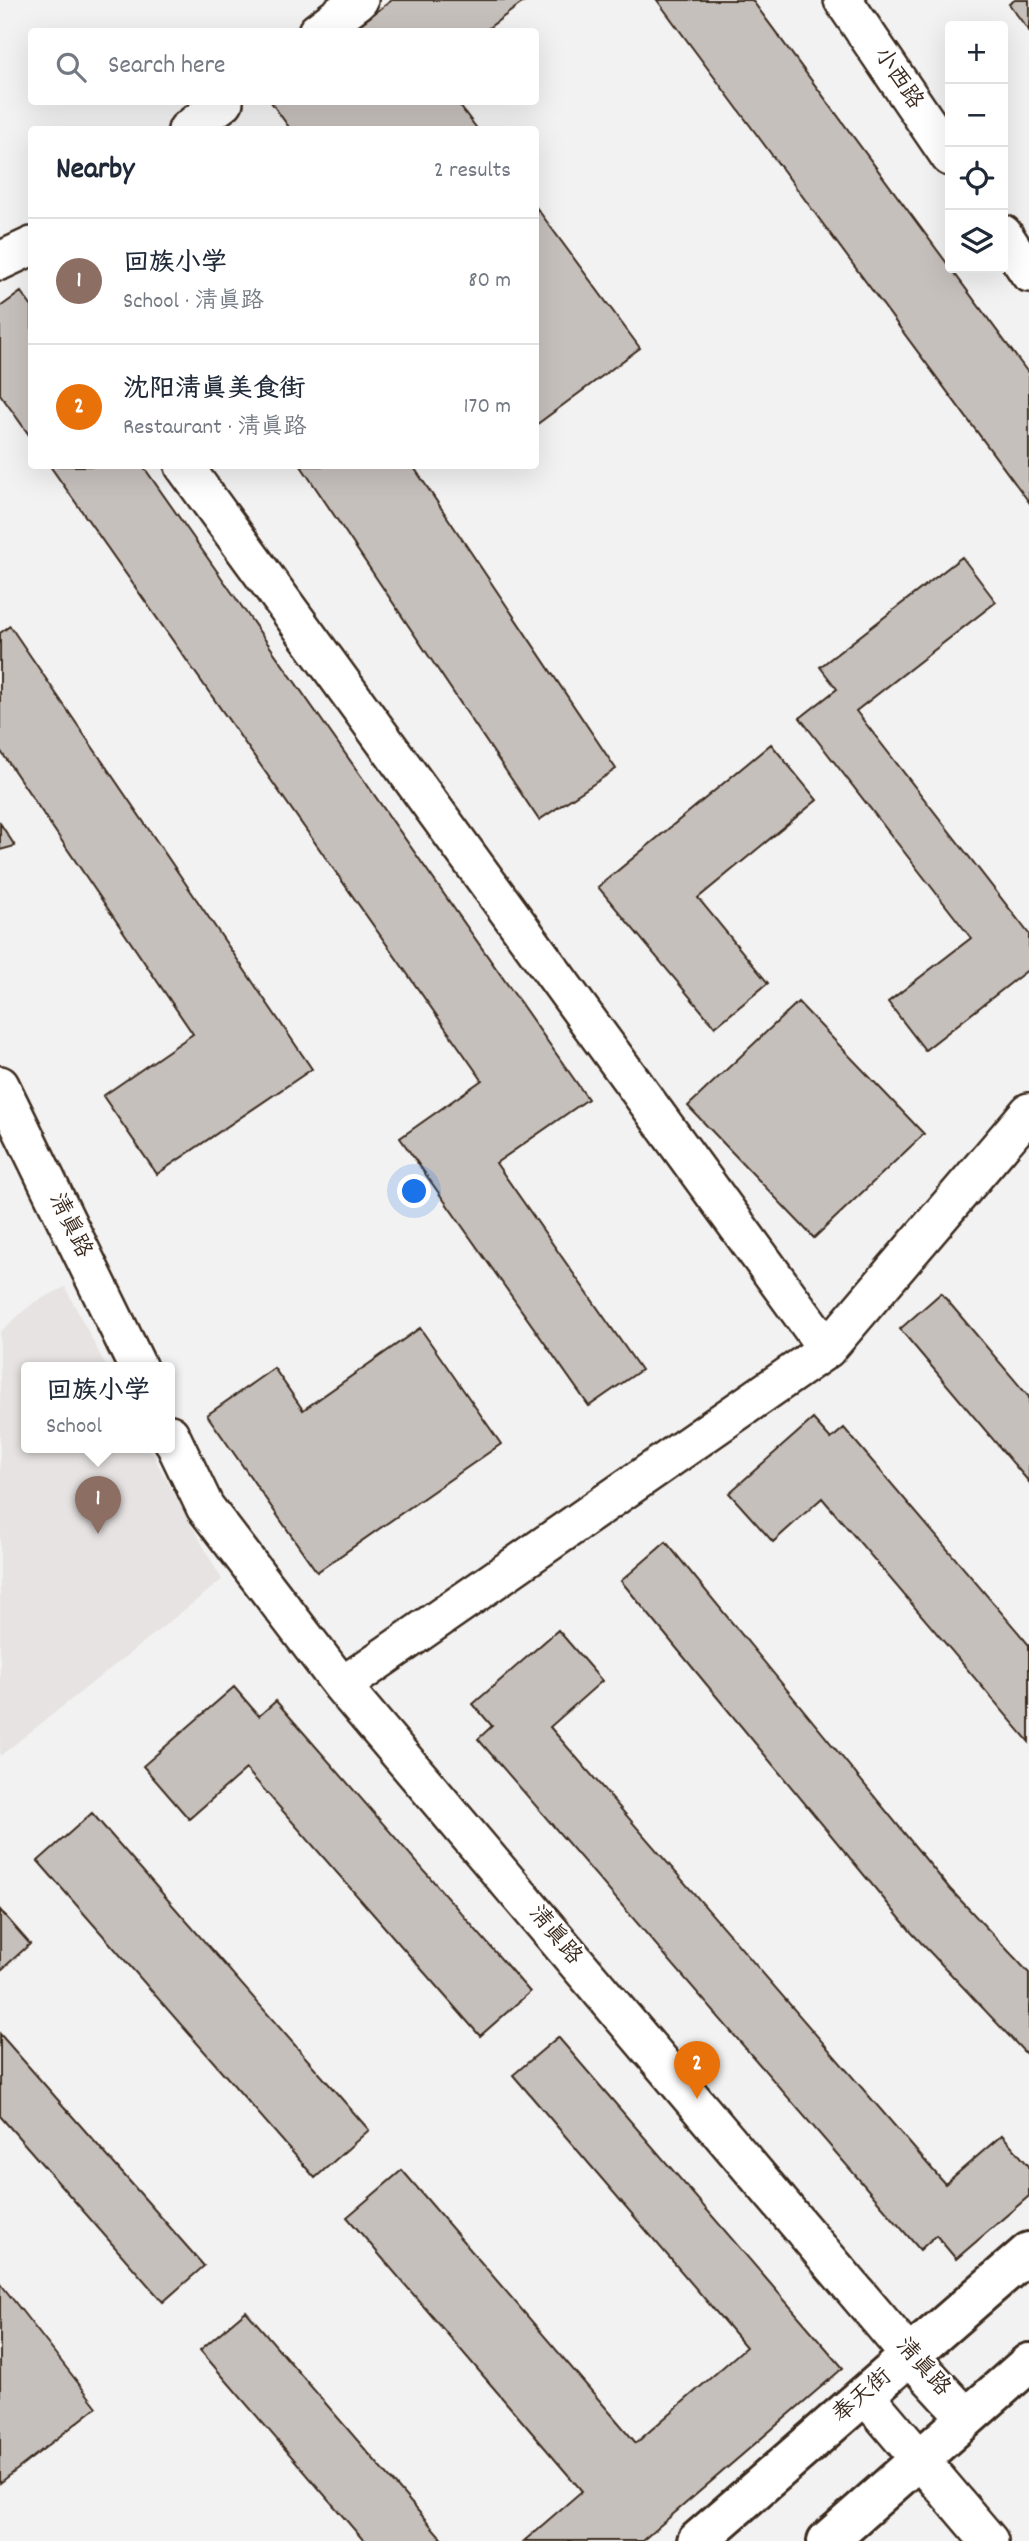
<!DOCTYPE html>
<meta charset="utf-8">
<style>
body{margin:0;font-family:Dekko,"LXGW WenKai TC",sans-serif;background:#f6f6f7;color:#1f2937}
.controls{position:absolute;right:21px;top:21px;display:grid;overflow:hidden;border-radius:7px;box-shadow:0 7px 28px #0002}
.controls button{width:63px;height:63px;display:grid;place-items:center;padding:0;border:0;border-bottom:2px solid #e0e1e3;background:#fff;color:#1f2937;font:35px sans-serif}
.you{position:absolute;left:415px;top:1192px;width:24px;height:24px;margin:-18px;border:5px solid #fff;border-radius:50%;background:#1a73e8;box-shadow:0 0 0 10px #1a73e833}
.badge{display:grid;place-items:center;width:46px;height:46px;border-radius:50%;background:#c8321e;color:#fff;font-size:23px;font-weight:700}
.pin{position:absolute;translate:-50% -58px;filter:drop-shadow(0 2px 4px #0008)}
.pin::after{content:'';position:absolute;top:37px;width:24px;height:21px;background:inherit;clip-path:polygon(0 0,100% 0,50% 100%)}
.popup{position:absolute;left:21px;top:1362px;width:154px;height:91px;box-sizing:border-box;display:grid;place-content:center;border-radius:7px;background:#fff;filter:drop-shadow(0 2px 5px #0005);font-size:23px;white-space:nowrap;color:#747a83}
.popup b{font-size:26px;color:#1f2937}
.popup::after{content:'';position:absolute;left:50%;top:100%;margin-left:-14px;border:14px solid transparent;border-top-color:#fff}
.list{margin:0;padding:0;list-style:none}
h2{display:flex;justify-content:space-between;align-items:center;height:91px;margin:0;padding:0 28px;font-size:30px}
h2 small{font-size:23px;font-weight:400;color:#747a83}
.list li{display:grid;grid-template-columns:46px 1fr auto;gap:21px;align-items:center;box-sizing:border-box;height:126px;padding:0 28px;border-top:2px solid #e0e1e3}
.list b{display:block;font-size:26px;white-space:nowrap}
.list p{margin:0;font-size:23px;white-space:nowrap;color:#747a83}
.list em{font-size:23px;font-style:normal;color:#747a83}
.icon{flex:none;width:38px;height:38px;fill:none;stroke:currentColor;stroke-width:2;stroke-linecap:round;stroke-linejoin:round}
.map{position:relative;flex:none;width:1029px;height:2541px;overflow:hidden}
.search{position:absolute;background:#fff;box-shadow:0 7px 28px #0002;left:28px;top:28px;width:511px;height:77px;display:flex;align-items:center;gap:18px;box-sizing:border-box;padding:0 24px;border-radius:7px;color:#747a83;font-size:26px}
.panel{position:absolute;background:#fff;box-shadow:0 7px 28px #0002;left:28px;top:126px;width:511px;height:343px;border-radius:7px}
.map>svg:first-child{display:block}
.built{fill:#e6e3e2}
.building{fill:#c6c0bd;stroke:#3b2a1e;stroke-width:2}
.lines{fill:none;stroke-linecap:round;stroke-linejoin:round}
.minor-casing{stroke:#3b2a1e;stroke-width:42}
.major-casing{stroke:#3b2a1e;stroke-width:44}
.minor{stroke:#fff;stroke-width:37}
.major{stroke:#fff;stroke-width:38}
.labels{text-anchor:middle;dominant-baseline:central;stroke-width:5;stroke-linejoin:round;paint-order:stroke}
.street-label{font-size:23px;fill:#3b2a1e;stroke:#fff}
</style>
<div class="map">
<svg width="1029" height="2541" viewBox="0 0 1029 2541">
<rect width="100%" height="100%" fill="#f3f2f2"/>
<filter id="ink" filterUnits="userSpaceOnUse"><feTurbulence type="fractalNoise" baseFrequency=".0143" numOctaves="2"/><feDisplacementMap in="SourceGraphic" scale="14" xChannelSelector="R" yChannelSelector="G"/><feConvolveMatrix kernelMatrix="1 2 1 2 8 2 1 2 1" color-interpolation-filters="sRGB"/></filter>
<g filter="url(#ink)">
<path class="built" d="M 65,1287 L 107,1368 L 26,1368 L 26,1448 L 149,1448 L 222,1580 L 0,1756 L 0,1332 L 33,1303 Z"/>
<path class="building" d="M 392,0 L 526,0 L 483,32 L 350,32 Z
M 657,0 L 752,0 L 1029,374 L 1029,502 Z
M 1015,0 L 1029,0 L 1029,31 L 1009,4 Z
M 271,102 L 457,102 L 478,130 L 291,130 Z
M 536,207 L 640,348 L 536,425 Z
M 21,292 L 32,307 L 32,439 L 0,394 L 0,307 Z
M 50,466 L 143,466 L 588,1099 L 496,1163 L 641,1370 L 589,1406 L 400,1138 L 482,1080 Z
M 301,466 L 413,466 L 616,769 L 539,820 Z
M 962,557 L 996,602 L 856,711 L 1029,934 L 1029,969 L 925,1050 L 888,1002 L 971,938 L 800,718 L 837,689 L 820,667 Z
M 10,626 L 312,1069 L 157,1174 L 103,1096 L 193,1034 L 0,750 L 0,633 Z
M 771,744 L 817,800 L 698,898 L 768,983 L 715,1027 L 598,887 Z
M 0,823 L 15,846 L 0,850 Z
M 798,1002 L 924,1134 L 814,1238 L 688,1106 Z
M 941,1293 L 1029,1397 L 1029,1482 L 900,1329 Z
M 420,1328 L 501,1444 L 317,1572 L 207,1415 L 274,1368 L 303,1410 Z
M 813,1419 L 831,1439 L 844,1428 L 1029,1645 L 1029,1742 L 822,1498 L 773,1542 L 729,1493 Z
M 666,1542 L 950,1889 L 1029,1973 L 1029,2057 L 912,1933 L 621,1581 Z
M 558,1630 L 602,1681 L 550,1727 L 945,2184 L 1002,2135 L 1029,2166 L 1029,2196 L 956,2259 L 936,2235 L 920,2250 L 478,1739 L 492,1726 L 473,1704 Z
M 234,1687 L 259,1716 L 276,1701 L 530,1992 L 480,2036 L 246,1769 L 189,1819 L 143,1766 Z
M 92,1813 L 369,2130 L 315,2178 L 38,1861 Z
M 0,1910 L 30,1944 L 0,1971 Z
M 0,2034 L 204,2266 L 163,2302 L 0,2116 Z
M 558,2037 L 843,2368 L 642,2541 L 524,2541 L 582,2491 L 347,2217 L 402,2170 L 636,2443 L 746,2347 L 513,2075 Z
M 0,2283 L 97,2407 L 0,2483 Z
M 246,2311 L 444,2541 L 364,2541 L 200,2350 Z"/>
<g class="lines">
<g class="minor-casing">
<path id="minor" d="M 843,0 L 950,157
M 317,32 L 359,0
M 187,130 L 224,102
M 1003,234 L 1029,273
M 0,261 L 32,246
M 184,466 L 827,1349
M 0,1085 L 138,1368
M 170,1434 L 205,1507 L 342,1686 L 910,2356 L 967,2418
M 342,1686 L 827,1349 L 1029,1112
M 865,2395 L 989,2541"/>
</g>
<g class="major-casing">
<path id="major" d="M 697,2541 L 1029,2252
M 827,2541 L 1029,2363"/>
</g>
<use href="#minor" class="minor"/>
<use href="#major" class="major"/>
</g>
</g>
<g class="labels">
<g class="street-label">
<text transform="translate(897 79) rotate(56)">小西路</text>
<text transform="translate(69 1226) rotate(64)">清真路</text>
<text transform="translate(554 1936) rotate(50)">清真路</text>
<text transform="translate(922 2368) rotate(48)">清真路</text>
<text transform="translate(863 2397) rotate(-41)">奉天街</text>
</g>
</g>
</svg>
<div class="controls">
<button>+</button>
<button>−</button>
<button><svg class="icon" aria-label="locate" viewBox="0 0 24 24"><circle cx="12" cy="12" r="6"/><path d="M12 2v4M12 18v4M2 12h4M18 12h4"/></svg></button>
<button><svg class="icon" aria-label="layers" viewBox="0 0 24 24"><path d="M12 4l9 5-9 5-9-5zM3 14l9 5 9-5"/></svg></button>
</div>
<div class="you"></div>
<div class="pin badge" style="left:98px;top:1534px;background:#8d6e63">1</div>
<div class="popup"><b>回族小学</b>School</div>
<div class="pin badge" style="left:697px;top:2099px;background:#e8710a">2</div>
<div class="search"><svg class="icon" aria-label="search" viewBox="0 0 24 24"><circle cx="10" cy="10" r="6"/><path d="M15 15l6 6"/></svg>Search here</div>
<section class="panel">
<h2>Nearby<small>2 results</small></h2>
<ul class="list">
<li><span class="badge" style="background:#8d6e63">1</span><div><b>回族小学</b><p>School · 清真路</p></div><em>80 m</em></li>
<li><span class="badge" style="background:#e8710a">2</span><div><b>沈阳清真美食街</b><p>Restaurant · 清真路</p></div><em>170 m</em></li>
</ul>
</section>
</div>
